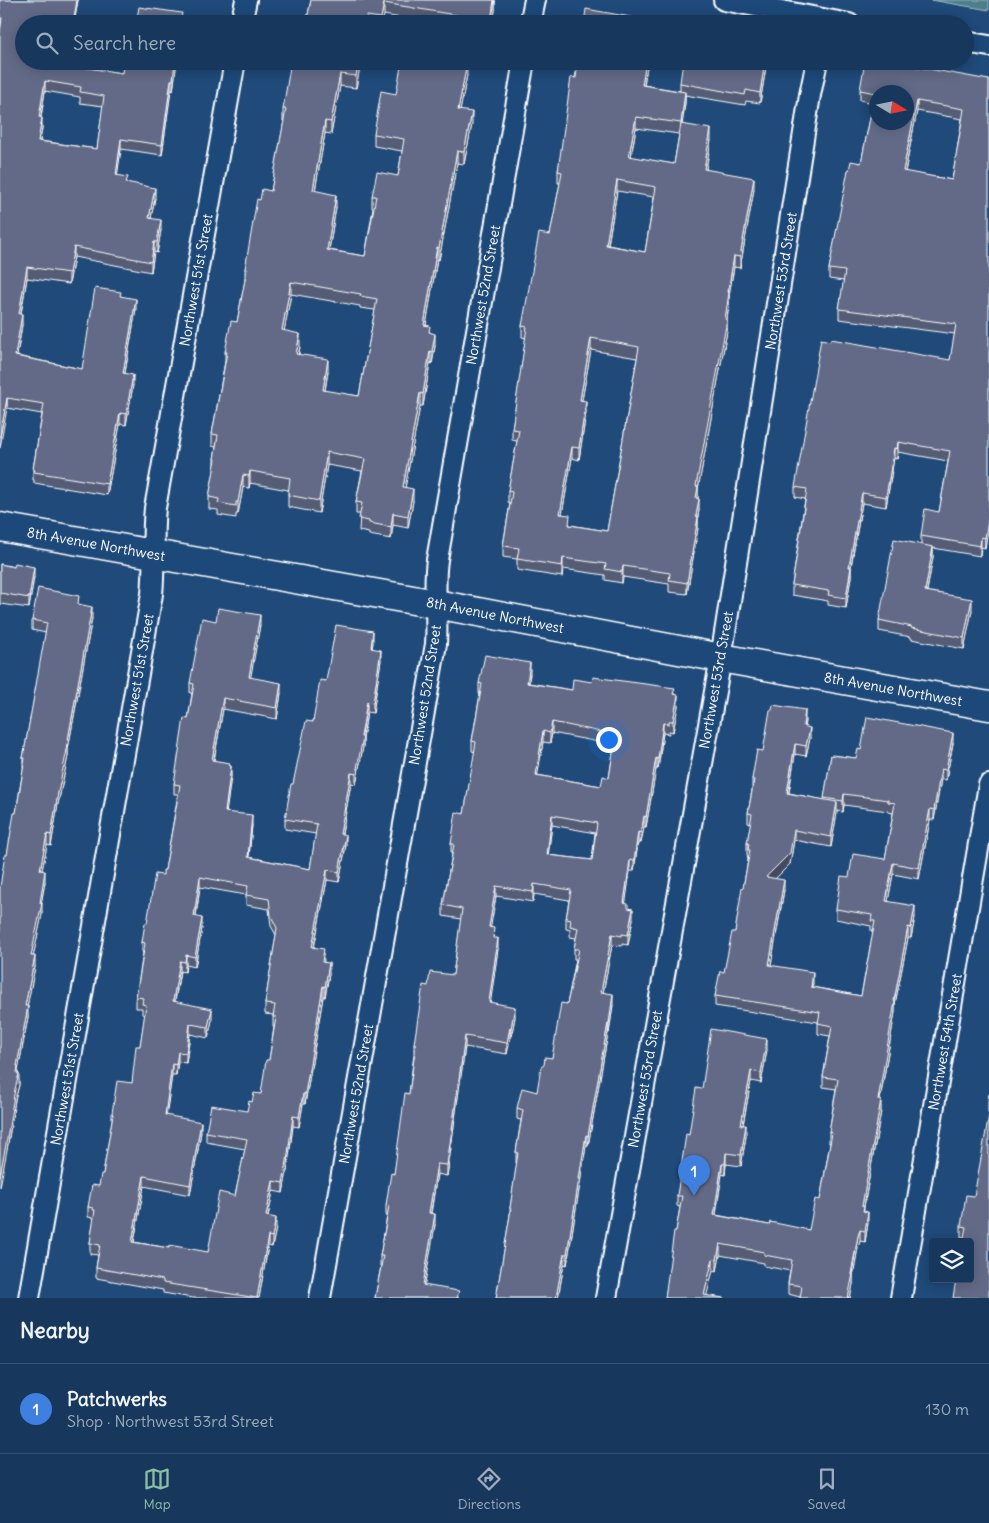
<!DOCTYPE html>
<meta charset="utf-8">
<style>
body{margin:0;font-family:Delius,sans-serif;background:#244365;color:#f1f3f6}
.controls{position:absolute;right:15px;bottom:15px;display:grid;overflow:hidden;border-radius:5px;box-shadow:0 2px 12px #0003}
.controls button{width:45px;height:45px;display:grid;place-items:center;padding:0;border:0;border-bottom:1px solid #365272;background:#17385c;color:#f1f3f6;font:25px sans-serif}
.compass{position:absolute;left:869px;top:85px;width:45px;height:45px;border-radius:50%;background:#17385c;box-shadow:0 2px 12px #0003;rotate:100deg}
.you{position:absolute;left:608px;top:739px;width:18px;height:18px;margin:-12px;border:4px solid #fff;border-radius:50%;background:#1a73e8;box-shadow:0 0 0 8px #1a73e833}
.badge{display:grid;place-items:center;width:32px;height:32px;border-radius:50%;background:#8abfa5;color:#fff;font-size:16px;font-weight:700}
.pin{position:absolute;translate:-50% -41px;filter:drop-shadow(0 1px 2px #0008)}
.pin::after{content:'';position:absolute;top:26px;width:18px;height:15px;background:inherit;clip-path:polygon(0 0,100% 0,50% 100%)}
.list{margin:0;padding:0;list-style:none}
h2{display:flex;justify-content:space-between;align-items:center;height:65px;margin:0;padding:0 20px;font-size:21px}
h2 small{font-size:16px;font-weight:400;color:#9eacbb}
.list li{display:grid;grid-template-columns:32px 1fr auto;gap:15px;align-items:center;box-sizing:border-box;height:90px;padding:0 20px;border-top:1px solid #365272}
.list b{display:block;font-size:19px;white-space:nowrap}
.list p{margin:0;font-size:16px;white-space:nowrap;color:#9eacbb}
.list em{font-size:16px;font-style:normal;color:#9eacbb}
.icon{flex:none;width:28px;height:28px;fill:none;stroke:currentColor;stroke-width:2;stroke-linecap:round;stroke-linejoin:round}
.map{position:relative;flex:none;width:989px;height:1298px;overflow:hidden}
.search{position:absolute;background:#17385c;box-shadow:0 2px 12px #0003;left:15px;right:15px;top:15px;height:55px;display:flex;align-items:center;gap:12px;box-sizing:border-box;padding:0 18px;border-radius:28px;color:#9eacbb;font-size:19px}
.sheet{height:155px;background:#17385c}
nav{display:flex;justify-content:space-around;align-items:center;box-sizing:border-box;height:70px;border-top:1px solid #365272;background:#17385c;font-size:14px;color:#9eacbb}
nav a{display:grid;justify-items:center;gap:2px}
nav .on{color:#8abfa5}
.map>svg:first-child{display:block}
.green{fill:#4e7e89;stroke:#a6bec4}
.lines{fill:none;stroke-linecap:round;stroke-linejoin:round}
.minor-casing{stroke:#fff;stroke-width:24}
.secondary-casing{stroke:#fff;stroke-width:31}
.minor{stroke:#1f4a7a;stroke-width:20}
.secondary{stroke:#1f4a7a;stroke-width:28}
.wall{fill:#545b74;stroke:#fff;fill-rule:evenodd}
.shaded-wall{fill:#454a5e;stroke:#fff}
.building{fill:#626a87;stroke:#fff;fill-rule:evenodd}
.labels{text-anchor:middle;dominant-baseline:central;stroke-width:4;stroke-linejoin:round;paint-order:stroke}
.street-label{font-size:14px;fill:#fff;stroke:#1f4a7a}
</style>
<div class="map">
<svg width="989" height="1298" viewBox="0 0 989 1298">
<rect width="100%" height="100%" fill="#1f4a7a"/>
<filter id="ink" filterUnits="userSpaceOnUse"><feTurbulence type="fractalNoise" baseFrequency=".02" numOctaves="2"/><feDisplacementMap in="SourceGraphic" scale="10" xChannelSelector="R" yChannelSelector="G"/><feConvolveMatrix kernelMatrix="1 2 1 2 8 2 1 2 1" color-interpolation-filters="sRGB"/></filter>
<g filter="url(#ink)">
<path class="green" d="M 931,0 L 989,0 L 989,10 Z"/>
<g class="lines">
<g class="minor-casing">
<path id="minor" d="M 724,0 L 849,24
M 241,24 L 246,0
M 530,24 L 535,0
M 965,42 L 989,46
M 29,1298 L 152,594 C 155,565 152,536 155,508 L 235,61
M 320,1298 L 436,644 C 438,616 433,588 437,560 L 524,61
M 606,1298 L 721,658 L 810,95 L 817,61
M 901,1298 L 989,785"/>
</g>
<g class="secondary-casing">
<path id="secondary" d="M 0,527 L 436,604 L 721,658 L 989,706"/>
</g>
<use href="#minor" class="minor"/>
<use href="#secondary" class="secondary"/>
</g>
<path class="wall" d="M 0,0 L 78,0 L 74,24 L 24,24 L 24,61 L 62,61 L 62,64 L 122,73 L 124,61 L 177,61 L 173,91 L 171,90 L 162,155 L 121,149 L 117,175 L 128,183 L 155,198 L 151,218 L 161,230 L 157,253 L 154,252 L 151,272 L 74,257 L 69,284 L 27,278 L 21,314 L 22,325 L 17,356 L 82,369 L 121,296 L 136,309 L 125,373 L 133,385 L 126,425 L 120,424 L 107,495 L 34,483 L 34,480 L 33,480 L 33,469 L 42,414 L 7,408 ZM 45,91 L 80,97 L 80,103 L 103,106 L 97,149 L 40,141 L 42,128 L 41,118 Z
M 311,0 L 495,0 L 495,11 L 492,24 L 436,24 L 384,15 L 382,24 L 306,24 Z
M 361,61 L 356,88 L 340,86 L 331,134 L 325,133 L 315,191 L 336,207 L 329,250 L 365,256 L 373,208 L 372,208 L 372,196 L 398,176 L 402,151 L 374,146 L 374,134 L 396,94 L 467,75 L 460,110 L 472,124 L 464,164 L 457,163 L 439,260 L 437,259 L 426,325 L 430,333 L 435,346 L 432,364 L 430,363 L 423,406 L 420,406 L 405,487 L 413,501 L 408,528 L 393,525 L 391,539 L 369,535 L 369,533 L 359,531 L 360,514 L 356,514 L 356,502 L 362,471 L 327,465 L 319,513 L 288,507 L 288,490 L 250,483 L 249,488 L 243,487 L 238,514 L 236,514 L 236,518 L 218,515 L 218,510 L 209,509 L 209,497 L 214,471 L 214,459 L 216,447 L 212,446 L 212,434 L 225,361 L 225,352 L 237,322 L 245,280 L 245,269 L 260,200 L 271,191 L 284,121 L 283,121 L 283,109 ZM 291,294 L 360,306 L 360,308 L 375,310 L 359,396 L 325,391 L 328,371 L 299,354 L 300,346 L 284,331 Z
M 578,61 L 648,61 L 644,85 L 680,91 L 680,83 L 767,61 L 760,103 L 746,101 L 745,105 L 685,95 L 685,103 L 682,124 L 711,140 L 706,169 L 754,189 L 740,268 L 734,267 L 729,295 L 729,304 L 727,320 L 727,331 L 698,489 L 698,499 L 699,510 L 698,517 L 698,528 L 687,594 L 669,592 L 669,584 L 623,577 L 622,583 L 605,580 L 605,575 L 563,569 L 562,577 L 517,570 L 517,559 L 503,557 L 503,546 L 510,503 L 508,502 L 508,491 L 517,441 L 512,440 L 512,429 L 526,338 L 522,337 L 522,326 L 550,235 L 560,183 L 558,183 L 558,171 ZM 636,128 L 679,134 L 674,164 L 631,157 ZM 617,191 L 654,197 L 645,252 L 608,245 ZM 591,350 L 637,358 L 607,531 L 570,525 L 562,514 L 572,458 L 579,460 L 586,412 L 582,400 Z
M 989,80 L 985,548 L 981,547 L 980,556 L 933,548 L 933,557 L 927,591 L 972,610 L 964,649 L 911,639 L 911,637 L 879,631 L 879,620 L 921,544 L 921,536 L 939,512 L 948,461 L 898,452 L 897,459 L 894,458 L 886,507 L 862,503 L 851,567 L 851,577 L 846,608 L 828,605 L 828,601 L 792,595 L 792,585 L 805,499 L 795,497 L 795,487 L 950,360 L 955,334 L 839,319 L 839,309 L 844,281 L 829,279 L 829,269 L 849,170 L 861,163 L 873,103 L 860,100 L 860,90 ZM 917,111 L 962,119 L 952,180 L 905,172 Z
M 0,564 L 14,567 L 34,577 L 29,608 L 0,604 Z
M 79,604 L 92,618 L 68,749 L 68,756 L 58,804 L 51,846 L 47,845 L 42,870 L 45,882 L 41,903 L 42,914 L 33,956 L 35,967 L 27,1006 L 28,1017 L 18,1071 L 19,1085 L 15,1100 L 7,1150 L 7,855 L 16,813 L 23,769 L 23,758 L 46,633 L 32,630 L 32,620 Z
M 216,621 L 260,625 L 250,678 L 281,693 L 277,719 L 223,709 L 214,761 L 230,765 L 231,776 L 226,812 L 252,825 L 249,857 L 310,869 L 316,834 L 285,829 L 285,819 L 293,784 L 326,681 L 373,642 L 372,648 L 381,660 L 373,713 L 367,712 L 363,738 L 363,747 L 356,784 L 351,783 L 342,834 L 346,845 L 339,882 L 327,880 L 314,948 L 324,959 L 324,962 L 329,974 L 325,997 L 323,997 L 305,1104 L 303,1104 L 299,1127 L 293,1126 L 287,1171 L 283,1193 L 273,1191 L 268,1217 L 276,1228 L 272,1247 L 268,1246 L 259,1298 L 193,1298 L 163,1293 L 163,1290 L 96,1278 L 96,1268 L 98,1255 L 90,1254 L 90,1243 L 94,1220 L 93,1218 L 88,1217 L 88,1207 L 99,1186 L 103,1174 L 112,1120 L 112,1113 L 132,1083 L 140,1046 L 145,1015 L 142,1014 L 142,1008 L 136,1008 L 136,997 L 143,953 L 142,952 L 142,942 L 163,875 L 165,870 L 178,794 L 174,794 L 174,784 L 188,719 L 192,693 L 190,693 L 190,683 ZM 200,887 L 246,895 L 246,905 L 269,909 L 271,926 L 276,935 L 265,1004 L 265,1014 L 273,1015 L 273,1027 L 274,1027 L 269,1060 L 261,1094 L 252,1102 L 247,1111 L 206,1132 L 206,1142 L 245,1149 L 235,1196 L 208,1252 L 169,1248 L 134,1242 L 144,1186 L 190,1195 L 201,1132 L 166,1115 L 172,1075 L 176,1075 L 178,1062 L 186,1063 L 190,1034 L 208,1038 L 212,1020 L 175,1002 L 180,971 L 185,972 L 186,965 L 195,967 L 202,928 L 196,917 Z
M 530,673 L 529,683 L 572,690 L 675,694 L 678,706 L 673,732 L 669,731 L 669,734 L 663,733 L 658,769 L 656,769 L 646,827 L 644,827 L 641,843 L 638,843 L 634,871 L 630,871 L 625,904 L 628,908 L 633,919 L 628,945 L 622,944 L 622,946 L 612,945 L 603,993 L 613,1005 L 609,1033 L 608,1033 L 588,1146 L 586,1146 L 567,1265 L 564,1264 L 558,1298 L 496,1298 L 510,1215 L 510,1208 L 517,1163 L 516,1163 L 516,1152 L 521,1120 L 517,1119 L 517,1108 L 537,1092 L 552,1058 L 567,1004 L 576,959 L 574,959 L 574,949 L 576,938 L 570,937 L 570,930 L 566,929 L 566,919 L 569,900 L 534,894 L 533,902 L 496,896 L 490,927 L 498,949 L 490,1003 L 515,1017 L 511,1038 L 510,1038 L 507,1054 L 465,1047 L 447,1176 L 437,1174 L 431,1214 L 435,1225 L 424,1285 L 459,1298 L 375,1298 L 381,1266 L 380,1266 L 380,1256 L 387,1216 L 386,1216 L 386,1205 L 394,1174 L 409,1094 L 414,1054 L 414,1044 L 428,986 L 453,975 L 461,919 L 443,916 L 443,905 L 452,854 L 451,854 L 451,844 L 464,814 L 475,752 L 472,751 L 472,741 L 480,694 L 479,694 L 479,683 ZM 552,733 L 614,745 L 609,778 L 601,786 L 537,775 L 543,742 L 550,743 ZM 552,825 L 595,833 L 592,860 L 548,855 Z
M 805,721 L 804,726 L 810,738 L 806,756 L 795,754 L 789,793 L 824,800 L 831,755 L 856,758 L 861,750 L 953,743 L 946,780 L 941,779 L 934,820 L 930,820 L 919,879 L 893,874 L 888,901 L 915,917 L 911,938 L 908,938 L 895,1004 L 895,1012 L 880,1100 L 881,1111 L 864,1207 L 864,1211 L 868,1223 L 865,1242 L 860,1241 L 858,1247 L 853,1276 L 853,1284 L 850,1298 L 800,1298 L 800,1297 L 788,1294 L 788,1284 L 790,1271 L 764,1266 L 764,1263 L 720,1255 L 717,1271 L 713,1270 L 706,1295 L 665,1298 L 680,1207 L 677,1206 L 677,1196 L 689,1135 L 702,1089 L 767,1050 L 761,1083 L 751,1081 L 743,1125 L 746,1136 L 741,1166 L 726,1164 L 725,1175 L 722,1174 L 716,1215 L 769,1225 L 809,1230 L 820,1200 L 830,1143 L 829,1143 L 829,1132 L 836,1089 L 823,1087 L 823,1077 L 830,1036 L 818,1034 L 818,1022 L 715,1006 L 715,996 L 724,972 L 735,932 L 748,860 L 747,854 L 747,843 L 751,824 L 748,823 L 748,813 L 752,790 L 752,779 L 763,751 ZM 844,805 L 888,811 L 888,812 L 893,813 L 885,859 L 849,877 L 836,909 L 836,919 L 871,926 L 871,931 L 873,932 L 861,996 L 812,987 L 813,983 L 771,965 L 784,890 L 775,879 L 790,864 L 794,840 L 831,847 L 837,811 L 843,812 Z
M 989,1094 L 989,1112 L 988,1112 L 988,1101 Z
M 974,1196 L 989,1298 L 964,1237 L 961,1237 L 961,1226 Z"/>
<path class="shaded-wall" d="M 77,0 L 78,0 L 74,24 L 73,24 Z
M 495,0 L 495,11 L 492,24 L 491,24 Z
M 384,3 L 384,15 L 382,24 L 381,24 L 381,18 Z
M 175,61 L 177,61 L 173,91 L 173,80 Z
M 359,61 L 361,61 L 356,88 L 356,76 Z
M 646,61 L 648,61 L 642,96 L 642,85 Z
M 765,61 L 767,61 L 760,103 L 760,93 Z
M 467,63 L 467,75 L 458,122 L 458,110 Z
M 340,74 L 340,86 L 331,134 L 331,122 Z
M 171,80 L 171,90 L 162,155 L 162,145 Z
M 45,81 L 45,91 L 39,128 L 39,117 Z
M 685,92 L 685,103 L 681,134 L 681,123 Z
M 917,101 L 917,111 L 903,181 L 903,171 Z
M 472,112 L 472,124 L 464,164 L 464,152 Z
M 636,117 L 636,128 L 629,167 L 629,156 Z
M 42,118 L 42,128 L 38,152 L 38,141 Z
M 325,121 L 325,133 L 313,202 L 313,190 Z
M 711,129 L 711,140 L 704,180 L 704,169 Z
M 121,139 L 121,149 L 116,185 L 116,175 Z
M 457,151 L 457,163 L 439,260 L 439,248 Z
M 754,178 L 754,189 L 740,268 L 740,257 Z
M 617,180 L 617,191 L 606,256 L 606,245 Z
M 155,188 L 155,198 L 149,228 L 149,218 Z
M 336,195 L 336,207 L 327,262 L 327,250 Z
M 161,220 L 161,230 L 157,253 L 157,242 Z
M 154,242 L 154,252 L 151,272 L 151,262 Z
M 74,247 L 74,257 L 69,284 L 69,273 Z
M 437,247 L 437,259 L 424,337 L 424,325 Z
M 734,256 L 734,267 L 729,295 L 729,304 L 726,325 L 727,320 L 727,331 L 698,489 L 698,498 L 696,510 L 696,486 L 725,319 L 728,292 Z
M 27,267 L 27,278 L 19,324 L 19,314 Z
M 291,282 L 291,294 L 282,342 L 282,330 Z
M 136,299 L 136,309 L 123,383 L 123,373 Z
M 22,314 L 22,325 L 15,367 L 15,356 Z
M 300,334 L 300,346 L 296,366 L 296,354 Z
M 435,334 L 435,346 L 432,364 L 432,352 Z
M 591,338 L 591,350 L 580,411 L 580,400 Z
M 430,351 L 430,363 L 423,406 L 423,394 Z
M 328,359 L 328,371 L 323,402 L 323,390 Z
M 133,375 L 133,385 L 126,425 L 126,414 Z
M 420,393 L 420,406 L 403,499 L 403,487 Z
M 7,398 L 7,408 L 0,448 L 0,437 Z
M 586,401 L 586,412 L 579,460 L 579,448 Z
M 120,413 L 120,424 L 107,495 L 107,484 Z
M 898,442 L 898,452 L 897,459 L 897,449 Z
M 572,447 L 572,458 L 560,525 L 560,514 Z
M 894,448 L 894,458 L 886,507 L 886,497 Z
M 327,452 L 327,465 L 319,513 L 319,501 Z
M 250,471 L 250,483 L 249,488 L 249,476 Z
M 243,475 L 243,487 L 238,514 L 238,502 Z
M 413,489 L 413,501 L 408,528 L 408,516 Z
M 862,493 L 862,503 L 849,577 L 849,567 Z
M 699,499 L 699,510 L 696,528 L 696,516 Z
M 393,513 L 393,525 L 391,539 L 391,527 Z
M 989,515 L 989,525 L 985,548 L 985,538 Z
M 698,517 L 698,528 L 687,594 L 687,583 Z
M 981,537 L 981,547 L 980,556 L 980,546 Z
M 933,547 L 933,557 L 925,601 L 925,591 Z
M 563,558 L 563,569 L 562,577 L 562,566 Z
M 623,566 L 623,577 L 622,583 L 622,572 Z
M 34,567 L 34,577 L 29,608 L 29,598 Z
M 851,567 L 851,577 L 846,608 L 846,598 Z
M 972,599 L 972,610 L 964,649 L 964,638 Z
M 92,607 L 92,618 L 68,749 L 68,756 L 58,804 L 51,846 L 51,835 L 58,793 L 67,745 Z
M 260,615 L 260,625 L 249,687 L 249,677 Z
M 373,631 L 373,642 L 371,658 L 371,648 Z
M 381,650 L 381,660 L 373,713 L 373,703 Z
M 530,663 L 530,673 L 527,693 L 527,683 Z
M 281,683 L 281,693 L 277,719 L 277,708 Z
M 678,695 L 678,706 L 673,732 L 673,721 Z
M 223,698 L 223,709 L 212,770 L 212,760 Z
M 367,702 L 367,712 L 363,738 L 363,747 L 356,784 L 356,774 Z
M 805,710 L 805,721 L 803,737 L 803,726 Z
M 552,722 L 552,733 L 550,743 L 550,733 Z
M 663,723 L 663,733 L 658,769 L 658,759 Z
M 810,728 L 810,738 L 806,756 L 806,746 Z
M 543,731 L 543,742 L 536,785 L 536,775 Z
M 953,733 L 953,743 L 946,780 L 946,770 Z
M 795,744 L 795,754 L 787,803 L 787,793 Z
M 656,758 L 656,769 L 646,827 L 646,817 Z
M 231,766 L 231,776 L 225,822 L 225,812 Z
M 941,769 L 941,779 L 934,820 L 934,810 Z
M 351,773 L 351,783 L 340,844 L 340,834 Z
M 844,794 L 844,805 L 843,812 L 843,801 Z
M 837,802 L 837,813 L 831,847 L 831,837 Z
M 930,809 L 930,820 L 919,879 L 919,868 Z
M 252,815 L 252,825 L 248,867 L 248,857 Z
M 552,815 L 552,825 L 547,865 L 547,855 Z
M 644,816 L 644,827 L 641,843 L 641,833 Z
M 794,830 L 794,840 L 790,864 L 766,888 L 766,877 Z
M 638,832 L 638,843 L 634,871 L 634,861 Z
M 47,834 L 47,845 L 40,881 L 40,870 Z
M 346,835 L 346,845 L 339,882 L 339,872 Z
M 630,860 L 630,871 L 624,914 L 624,903 Z
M 893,863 L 893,874 L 886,912 L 886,901 Z
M 327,870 L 327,880 L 312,957 L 312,947 Z
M 45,871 L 45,882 L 41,905 L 42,903 L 42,914 L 31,967 L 31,956 Z
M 200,877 L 200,887 L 194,927 L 194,916 Z
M 784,880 L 784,890 L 769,976 L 769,965 Z
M 534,884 L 534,894 L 533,902 L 533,892 Z
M 496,886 L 496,896 L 489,937 L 489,927 Z
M 915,906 L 915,917 L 911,938 L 911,928 Z
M 633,909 L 633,919 L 628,945 L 628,935 Z
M 202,918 L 202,928 L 195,967 L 195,957 Z
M 908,927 L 908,938 L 895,1004 L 895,1012 L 878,1111 L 878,1100 L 894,1001 Z
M 612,934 L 612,945 L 601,1003 L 601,992 Z
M 498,938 L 498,949 L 489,1013 L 489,1002 Z
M 186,955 L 186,965 L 185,972 L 185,962 Z
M 35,956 L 35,967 L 25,1017 L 25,1006 Z
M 180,961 L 180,971 L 173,1011 L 173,1001 Z
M 329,963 L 329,974 L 325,997 L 325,987 Z
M 813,972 L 813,983 L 811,997 L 811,987 Z
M 323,986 L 323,997 L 305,1104 L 305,1094 Z
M 613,994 L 613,1005 L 609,1033 L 609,1023 Z
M 28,1006 L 28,1017 L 18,1071 L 18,1077 L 19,1074 L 19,1085 L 15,1100 L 7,1150 L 0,1187 L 0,1176 L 17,1066 Z
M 515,1007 L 515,1017 L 511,1038 L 511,1028 Z
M 212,1009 L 212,1020 L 208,1038 L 208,1027 Z
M 608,1023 L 608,1033 L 588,1146 L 588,1136 Z
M 190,1024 L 190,1034 L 186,1063 L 186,1053 Z
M 510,1027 L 510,1038 L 507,1054 L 507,1043 Z
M 465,1036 L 465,1047 L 447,1176 L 447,1165 Z
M 767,1039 L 767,1050 L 761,1083 L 761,1073 Z
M 178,1052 L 178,1062 L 176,1075 L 176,1065 Z
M 172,1064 L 172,1075 L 165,1125 L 165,1115 Z
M 751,1071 L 751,1081 L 741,1135 L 741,1125 Z
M 303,1094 L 303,1104 L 299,1127 L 299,1117 Z
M 881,1100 L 881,1111 L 862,1217 L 862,1206 Z
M 293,1116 L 293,1126 L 287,1171 L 283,1193 L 283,1183 Z
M 201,1122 L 201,1132 L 190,1195 L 190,1185 Z
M 746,1125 L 746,1136 L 741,1166 L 741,1155 Z
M 586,1135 L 586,1146 L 567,1265 L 567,1254 Z
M 726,1153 L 726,1164 L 725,1175 L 725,1164 Z
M 437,1164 L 437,1174 L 429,1224 L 429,1213 Z
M 722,1164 L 722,1174 L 714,1226 L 714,1215 Z
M 144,1176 L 144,1186 L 132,1252 L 132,1242 Z
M 273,1181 L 273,1191 L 266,1226 L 266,1216 Z
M 868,1212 L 868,1223 L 865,1242 L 865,1231 Z
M 435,1214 L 435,1225 L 423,1295 L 423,1285 Z
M 276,1218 L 276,1228 L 272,1247 L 272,1237 Z
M 860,1230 L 860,1241 L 858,1247 L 853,1276 L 853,1284 L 850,1298 L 848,1298 L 858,1236 Z
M 268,1236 L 268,1246 L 259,1298 L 257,1298 Z
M 720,1244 L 720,1255 L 717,1271 L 717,1260 Z
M 564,1254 L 564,1264 L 558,1298 L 556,1298 Z
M 713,1259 L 713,1270 L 706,1298 L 704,1295 Z"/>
<path class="building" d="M 0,0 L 77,0 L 73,24 L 24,24 L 24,61 L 61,61 L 60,64 L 122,73 L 124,61 L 175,61 L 173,80 L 171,80 L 162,145 L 121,139 L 116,175 L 128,177 L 126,182 L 155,188 L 149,218 L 161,220 L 157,242 L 154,242 L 151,262 L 74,247 L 69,273 L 27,267 L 19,314 L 22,314 L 15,356 L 82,369 L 95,288 L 121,292 L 120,296 L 136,299 L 123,373 L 133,375 L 126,414 L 120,413 L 107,484 L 34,472 L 35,470 L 33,469 L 44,404 L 7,398 L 0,437 L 0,33 L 2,18 L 0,18 ZM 45,81 L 81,87 L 80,92 L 104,96 L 97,149 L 38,141 L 42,118 L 39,117 Z
M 311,0 L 494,0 L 491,21 L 384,3 L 381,18 L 367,16 L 366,24 L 306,24 Z
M 139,7 L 182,13 L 180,24 L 136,24 Z
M 586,9 L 653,21 L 652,24 L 584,24 Z
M 291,61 L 359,61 L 356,76 L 340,74 L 331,122 L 325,121 L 313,190 L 336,195 L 327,250 L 365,256 L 376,196 L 372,196 L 377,172 L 398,176 L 404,139 L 374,134 L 381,91 L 396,94 L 402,61 L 457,61 L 467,63 L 458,110 L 472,112 L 464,152 L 457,151 L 439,248 L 437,247 L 424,325 L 430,326 L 429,332 L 435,334 L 432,352 L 430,351 L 423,394 L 420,393 L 403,487 L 413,489 L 408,516 L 393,513 L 391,527 L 369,523 L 369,521 L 359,519 L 362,503 L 356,502 L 365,459 L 327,452 L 319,501 L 288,495 L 290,478 L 250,471 L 249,476 L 243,475 L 238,502 L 236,502 L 236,506 L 218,503 L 219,499 L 209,497 L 216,459 L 214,459 L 218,435 L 212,434 L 227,352 L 225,352 L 231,321 L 237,322 L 247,269 L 245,269 L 257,199 L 260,200 L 262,189 L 271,191 L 286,109 L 283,109 ZM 291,282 L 361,294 L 360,296 L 377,299 L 359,396 L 323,390 L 328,359 L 296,354 L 300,334 L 282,330 Z
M 578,61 L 646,61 L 642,85 L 685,92 L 681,123 L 636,117 L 629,156 L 674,164 L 681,124 L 711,129 L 704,169 L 754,178 L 740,257 L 734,256 L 728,292 L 729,293 L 725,319 L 727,320 L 696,486 L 698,487 L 696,498 L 699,499 L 696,516 L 698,517 L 687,583 L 669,580 L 670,573 L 623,566 L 622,572 L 605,569 L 606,564 L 563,558 L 562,566 L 517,559 L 519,548 L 503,546 L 512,492 L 508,491 L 519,430 L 512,429 L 527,327 L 522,326 L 539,233 L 550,235 L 562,172 L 558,171 L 571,77 L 576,78 ZM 617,180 L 656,187 L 645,252 L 606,245 ZM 591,338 L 639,347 L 607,531 L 569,525 L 570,515 L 560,514 L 572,447 L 579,448 L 586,401 L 580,400 Z
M 683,61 L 765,61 L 760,93 L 746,90 L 745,95 L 680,83 Z
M 865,61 L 885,61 L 989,80 L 989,515 L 985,538 L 981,537 L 980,546 L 921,536 L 925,509 L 939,512 L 950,451 L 898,442 L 897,449 L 894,448 L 886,497 L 862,493 L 849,567 L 851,567 L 846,598 L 828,595 L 829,591 L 792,585 L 807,489 L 795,487 L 821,339 L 830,341 L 831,339 L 950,360 L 956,324 L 839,309 L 845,271 L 829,269 L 848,170 L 849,170 L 851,161 L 861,163 L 875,93 L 860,90 ZM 876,92 L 906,92 L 906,122 L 876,122 ZM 917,101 L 964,109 L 952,180 L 903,171 Z
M 894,539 L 933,547 L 925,591 L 972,599 L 964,638 L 911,628 L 912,627 L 879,620 Z
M 15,563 L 34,567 L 29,598 L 0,593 L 0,564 L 14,567 Z
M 38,588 L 79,596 L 78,604 L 92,607 L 67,745 L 68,745 L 58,793 L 51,835 L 47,834 L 40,870 L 45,871 L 40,903 L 42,903 L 31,956 L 35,956 L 25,1006 L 28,1006 L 17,1066 L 18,1066 L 17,1073 L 19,1074 L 15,1089 L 7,1139 L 0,1176 L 0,887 L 5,855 L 7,855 L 14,813 L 16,813 L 25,758 L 23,758 L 47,623 L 32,620 Z
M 218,608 L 260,615 L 249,677 L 281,683 L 277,708 L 223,698 L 212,760 L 230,763 L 229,765 L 231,766 L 225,812 L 252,815 L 248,857 L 310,869 L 317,824 L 285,819 L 291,784 L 293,784 L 306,721 L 313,722 L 320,680 L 326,681 L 336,625 L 373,631 L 371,648 L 381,650 L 373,703 L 367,702 L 361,737 L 363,737 L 356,774 L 351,773 L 340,834 L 346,835 L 339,872 L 327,870 L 312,947 L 324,949 L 322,962 L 329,963 L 325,987 L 323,986 L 305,1094 L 303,1094 L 299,1117 L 293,1116 L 287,1161 L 283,1183 L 273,1181 L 266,1216 L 276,1218 L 272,1237 L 268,1236 L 257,1298 L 163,1283 L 163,1280 L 96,1268 L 100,1245 L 90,1243 L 95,1210 L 93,1210 L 93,1208 L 88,1207 L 92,1185 L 99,1186 L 101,1174 L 103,1174 L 113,1114 L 112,1113 L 117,1081 L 132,1083 L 136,1046 L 140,1046 L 146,1005 L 142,1004 L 143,998 L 136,997 L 145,943 L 142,942 L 145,923 L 147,923 L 155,874 L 163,875 L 163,870 L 165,870 L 180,785 L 174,784 L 184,718 L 188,719 L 194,684 L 190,683 L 202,618 L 216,621 ZM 200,877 L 248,886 L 246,895 L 269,899 L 271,916 L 277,928 L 265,1004 L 275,1005 L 273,1017 L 276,1017 L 269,1060 L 266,1060 L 261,1094 L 254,1093 L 252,1102 L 249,1101 L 247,1111 L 211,1105 L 206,1132 L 247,1139 L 235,1196 L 219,1192 L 208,1252 L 169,1245 L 169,1248 L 132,1242 L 144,1176 L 190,1185 L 201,1122 L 165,1115 L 172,1064 L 176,1065 L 178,1052 L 186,1053 L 190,1024 L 208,1027 L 212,1009 L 173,1001 L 180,961 L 185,962 L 186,955 L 195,957 L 202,918 L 194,916 Z
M 485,655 L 530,663 L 527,683 L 572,690 L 573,679 L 592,682 L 593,677 L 675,688 L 673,694 L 678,695 L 673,721 L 669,721 L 669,724 L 663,723 L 658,759 L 656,758 L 646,817 L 644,816 L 641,833 L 638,832 L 634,861 L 630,860 L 624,903 L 628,904 L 628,908 L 633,909 L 628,935 L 622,934 L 622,936 L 612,934 L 601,992 L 613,994 L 609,1023 L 608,1023 L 588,1136 L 586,1135 L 567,1254 L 564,1254 L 556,1298 L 496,1298 L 511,1209 L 510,1208 L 518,1153 L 516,1152 L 523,1110 L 517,1108 L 522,1088 L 537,1092 L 541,1067 L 544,1065 L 545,1057 L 552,1058 L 561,1003 L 567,1004 L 579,949 L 574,949 L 578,928 L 570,926 L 571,920 L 566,919 L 571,890 L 534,884 L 533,892 L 496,886 L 489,927 L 494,928 L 493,938 L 498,938 L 489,1002 L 515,1007 L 511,1028 L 510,1027 L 507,1043 L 465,1036 L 447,1165 L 437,1164 L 429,1213 L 435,1214 L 423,1285 L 459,1291 L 457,1298 L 375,1298 L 383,1256 L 380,1256 L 389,1206 L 386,1205 L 391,1173 L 394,1174 L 405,1093 L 409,1094 L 416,1044 L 414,1044 L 423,985 L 428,986 L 430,972 L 453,975 L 462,909 L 443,905 L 454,844 L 451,844 L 456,812 L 464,814 L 476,742 L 472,741 L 482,684 L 479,683 ZM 552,722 L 616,735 L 609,778 L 603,776 L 601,786 L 536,775 L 543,731 L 550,733 ZM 552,815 L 597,823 L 592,860 L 547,855 Z
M 773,705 L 805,710 L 803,726 L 810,728 L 806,746 L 795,744 L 787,793 L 837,802 L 831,837 L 794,830 L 790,853 L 766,877 L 784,880 L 769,965 L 813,972 L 811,987 L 861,996 L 875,921 L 871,921 L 872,915 L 836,909 L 841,876 L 849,877 L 853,854 L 885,859 L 895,803 L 888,802 L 888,800 L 844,794 L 843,801 L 824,798 L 831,755 L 856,758 L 858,749 L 861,750 L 867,717 L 953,733 L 946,770 L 941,769 L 934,810 L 930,809 L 919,868 L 893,863 L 886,901 L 915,906 L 911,928 L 908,927 L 894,1001 L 895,1002 L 878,1100 L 881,1100 L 862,1206 L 864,1207 L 863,1211 L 868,1212 L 865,1231 L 860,1230 L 858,1236 L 851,1274 L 853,1274 L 848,1298 L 800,1298 L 802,1286 L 788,1284 L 792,1260 L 764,1255 L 764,1252 L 720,1244 L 717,1260 L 713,1259 L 704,1295 L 724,1298 L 665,1298 L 674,1231 L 676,1231 L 682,1196 L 677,1196 L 686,1134 L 689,1135 L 696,1088 L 702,1089 L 711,1029 L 767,1039 L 761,1073 L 751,1071 L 741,1125 L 746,1125 L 741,1155 L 726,1153 L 725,1164 L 722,1164 L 714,1215 L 769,1225 L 770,1222 L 809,1230 L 815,1199 L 820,1200 L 832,1133 L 829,1132 L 838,1079 L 823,1077 L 832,1026 L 818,1023 L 820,1012 L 715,996 L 720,971 L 724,972 L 732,932 L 735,932 L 742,887 L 743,888 L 750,850 L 748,850 L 749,844 L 747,843 L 752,814 L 748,813 L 754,780 L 752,779 L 757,750 L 763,751 L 770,710 L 772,710 Z
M 989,1115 L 989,1298 L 953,1298 L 956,1279 L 970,1279 L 970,1242 L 963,1242 L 966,1227 L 961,1226 L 966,1195 L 974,1196 Z"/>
</g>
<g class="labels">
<g class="street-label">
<text transform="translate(196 280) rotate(-80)">Northwest 51st Street</text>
<text transform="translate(781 281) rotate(-81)">Northwest 53rd Street</text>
<text transform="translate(483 295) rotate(-80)">Northwest 52nd Street</text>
<text transform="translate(96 544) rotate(10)">8th Avenue Northwest</text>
<text transform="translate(495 615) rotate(11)">8th Avenue Northwest</text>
<text transform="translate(137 680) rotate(-80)">Northwest 51st Street</text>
<text transform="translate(716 680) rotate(-80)">Northwest 53rd Street</text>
<text transform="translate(893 689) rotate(10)">8th Avenue Northwest</text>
<text transform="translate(425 695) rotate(-81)">Northwest 52nd Street</text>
<text transform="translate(945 1042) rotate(-80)">Northwest 54th Street</text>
<text transform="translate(67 1079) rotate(-80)">Northwest 51st Street</text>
<text transform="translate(645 1079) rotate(-80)">Northwest 53rd Street</text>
<text transform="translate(356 1094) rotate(-80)">Northwest 52nd Street</text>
</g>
</g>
</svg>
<div class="controls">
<button><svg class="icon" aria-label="layers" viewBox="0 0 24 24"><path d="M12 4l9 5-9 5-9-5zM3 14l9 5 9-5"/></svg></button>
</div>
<svg class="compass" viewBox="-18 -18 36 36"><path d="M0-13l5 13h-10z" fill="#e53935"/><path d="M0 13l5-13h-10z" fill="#9eacbb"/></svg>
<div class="you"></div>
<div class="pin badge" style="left:694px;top:1196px;background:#3f7fe0">1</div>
<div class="search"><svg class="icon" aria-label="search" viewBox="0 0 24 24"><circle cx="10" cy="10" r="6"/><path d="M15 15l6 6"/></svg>Search here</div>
</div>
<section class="sheet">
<h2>Nearby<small></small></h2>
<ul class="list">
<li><span class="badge" style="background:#3f7fe0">1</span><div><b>Patchwerks</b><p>Shop · Northwest 53rd Street</p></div><em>130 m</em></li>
</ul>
</section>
<nav>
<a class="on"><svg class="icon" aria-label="map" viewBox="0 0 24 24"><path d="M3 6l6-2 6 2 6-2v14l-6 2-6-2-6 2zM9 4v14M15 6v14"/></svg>Map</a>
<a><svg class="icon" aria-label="directions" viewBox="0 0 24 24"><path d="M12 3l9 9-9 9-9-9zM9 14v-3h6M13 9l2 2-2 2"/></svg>Directions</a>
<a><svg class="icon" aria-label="saved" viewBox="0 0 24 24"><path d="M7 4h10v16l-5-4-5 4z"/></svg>Saved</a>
</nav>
